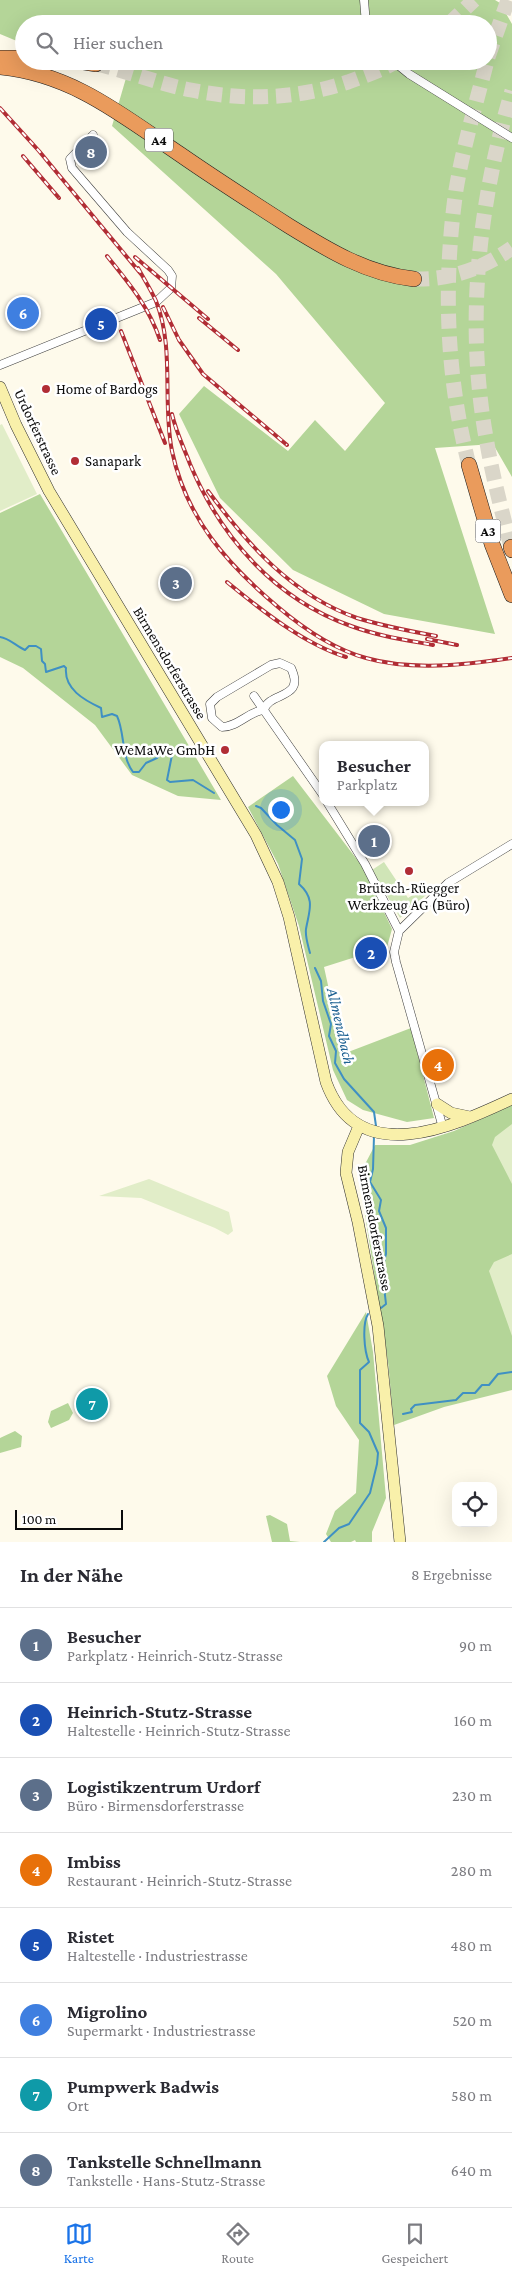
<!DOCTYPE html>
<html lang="de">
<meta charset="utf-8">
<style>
body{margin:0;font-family:"Crimson Pro",serif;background:#f2f2f3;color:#2b2b33}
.controls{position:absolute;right:15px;bottom:15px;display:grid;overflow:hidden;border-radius:10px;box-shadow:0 5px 20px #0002}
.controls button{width:45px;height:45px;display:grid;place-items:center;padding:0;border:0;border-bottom:1px solid #e1e1e2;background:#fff;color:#2b2b33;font:25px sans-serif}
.scale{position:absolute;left:15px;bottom:12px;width:108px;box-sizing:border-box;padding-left:5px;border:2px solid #0b0b0b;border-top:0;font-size:14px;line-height:18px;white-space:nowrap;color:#0b0b0b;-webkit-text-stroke:4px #fff;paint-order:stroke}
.you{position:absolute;left:280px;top:809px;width:18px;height:18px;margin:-12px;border:4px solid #fff;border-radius:50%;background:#1a73e8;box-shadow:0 0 0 8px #1a73e833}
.badge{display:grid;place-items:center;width:32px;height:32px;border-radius:50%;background:#1a73e8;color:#fff;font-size:16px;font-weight:700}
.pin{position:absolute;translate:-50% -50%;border:2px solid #fff;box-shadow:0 1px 5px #0006}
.popup{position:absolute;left:319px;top:741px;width:110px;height:65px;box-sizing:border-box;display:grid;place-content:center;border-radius:10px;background:#fff;filter:drop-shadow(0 1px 4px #0005);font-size:16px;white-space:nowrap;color:#7c7c81}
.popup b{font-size:19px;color:#2b2b33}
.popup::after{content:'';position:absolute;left:50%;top:100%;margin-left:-10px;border:10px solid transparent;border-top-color:#fff}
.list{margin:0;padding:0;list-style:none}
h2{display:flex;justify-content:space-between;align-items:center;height:65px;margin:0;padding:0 20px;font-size:21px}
h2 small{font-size:16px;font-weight:400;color:#7c7c81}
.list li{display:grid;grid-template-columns:32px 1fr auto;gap:15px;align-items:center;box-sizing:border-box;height:75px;padding:0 20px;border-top:1px solid #e1e1e2}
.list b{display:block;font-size:19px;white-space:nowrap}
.list p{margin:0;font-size:16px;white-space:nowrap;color:#7c7c81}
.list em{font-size:16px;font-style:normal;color:#7c7c81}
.icon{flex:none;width:28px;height:28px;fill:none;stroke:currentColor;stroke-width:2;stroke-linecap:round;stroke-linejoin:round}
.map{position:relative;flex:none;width:512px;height:1542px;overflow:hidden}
.search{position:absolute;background:#fff;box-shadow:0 5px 20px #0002;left:15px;right:15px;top:15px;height:55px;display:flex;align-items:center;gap:12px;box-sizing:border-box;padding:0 18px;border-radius:28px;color:#7c7c81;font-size:19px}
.sheet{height:665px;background:#fff}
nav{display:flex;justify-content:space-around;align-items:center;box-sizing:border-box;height:70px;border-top:1px solid #e1e1e2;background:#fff;font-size:14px;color:#7c7c81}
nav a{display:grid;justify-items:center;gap:2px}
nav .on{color:#1a73e8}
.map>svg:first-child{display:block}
.green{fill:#d0e5b7}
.forest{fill:#b4d598}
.pitch{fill:#e1edc8}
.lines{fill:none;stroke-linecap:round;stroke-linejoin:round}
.stream{stroke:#3f90c3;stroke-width:2}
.motorway-tunnel{stroke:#dad6c9;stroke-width:15;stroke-dasharray:15 8;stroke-linecap:butt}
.minor-casing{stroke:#3e3e3e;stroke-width:9}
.secondary-casing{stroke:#2d2d2d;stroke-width:12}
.motorway-casing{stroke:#1c1c1c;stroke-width:16}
.minor{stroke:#fff;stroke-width:8}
.secondary{stroke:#f9f0aa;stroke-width:11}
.motorway{stroke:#ea9b5c;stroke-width:15}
.rail-casing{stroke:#b12d35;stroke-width:4}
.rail{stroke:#fff;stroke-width:2;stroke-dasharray:5.5;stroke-linecap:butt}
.poi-dot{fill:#b12d35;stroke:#fff;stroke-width:2}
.labels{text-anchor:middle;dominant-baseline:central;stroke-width:5;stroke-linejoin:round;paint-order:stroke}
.shield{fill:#fff;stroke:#545454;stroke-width:1}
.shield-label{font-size:14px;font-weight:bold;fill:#0b0b0b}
.poi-label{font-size:15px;fill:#0b0b0b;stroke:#fff;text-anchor:start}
.street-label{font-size:15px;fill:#0b0b0b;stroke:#fff}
.water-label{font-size:16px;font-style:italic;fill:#1e6293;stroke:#fff}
</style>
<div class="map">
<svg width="512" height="1542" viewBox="0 0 512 1542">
<rect width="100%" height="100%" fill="#fefaeb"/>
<path class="green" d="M 384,862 L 408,898 L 431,884 L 434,888 L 400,918 L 372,870 Z"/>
<path class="forest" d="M 0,0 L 495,0 L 500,3 L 512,24 L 512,477 L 493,444 L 435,448 L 495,634 L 384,614 L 293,570 L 220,498 L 179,414 L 204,386 L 288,451 L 315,420 L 345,451 L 385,403 L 276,274 L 112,126 L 131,61 L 488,61 L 488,24 L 24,24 L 24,44 L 0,34 Z
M 40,494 L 221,800 L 178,796 L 132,775 L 95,725 L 23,668 L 0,657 L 0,513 Z
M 293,776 L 362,866 L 392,929 L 387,947 L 324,967 L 343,1054 L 411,1028 L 434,1118 L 407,1122 L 363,1110 L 347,1100 L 333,1070 L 299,926 L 278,864 L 248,807 Z
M 512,1105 L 512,1390 L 444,1407 L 394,1425 L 388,1362 L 361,1189 L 363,1168 L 375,1145 L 410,1145 L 454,1131 Z
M 366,1312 L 373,1352 L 386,1498 L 372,1532 L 372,1542 L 356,1542 L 355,1540 L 351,1542 L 331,1542 L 326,1534 L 335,1511 L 356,1493 L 359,1440 L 336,1406 L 327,1376 Z
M 68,1403 L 73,1413 L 69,1420 L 51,1428 L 48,1422 L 51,1411 Z
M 15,1431 L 22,1436 L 21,1447 L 0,1453 L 0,1438 Z
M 270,1515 L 287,1524 L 290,1541 L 300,1542 L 272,1542 L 266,1516 Z"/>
<path class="pitch" d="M 2,424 L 37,494 L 0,511 L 0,425 Z
M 512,1124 L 512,1184 L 492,1145 L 495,1137 Z
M 149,1179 L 229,1212 L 233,1231 L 228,1235 L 215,1228 L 141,1198 L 99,1196 Z
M 512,1254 L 512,1336 L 489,1271 L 494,1262 Z"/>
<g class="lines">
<path class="stream" d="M 0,637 C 9,638 16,646 25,650 L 29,646 L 36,646 L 41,649 L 42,661 L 45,664 L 46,672 L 64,666 L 66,668 C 64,689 84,700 101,708 L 102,717 L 112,714 L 117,716 C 125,733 121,756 133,772 L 139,772 L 146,763 L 157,758 L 163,751 L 172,755 L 167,780 L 170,782 L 193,780 L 214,793
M 256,806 L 261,808 L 277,825 L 295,840 L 302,859 L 299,884 C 316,899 309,911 306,929 C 305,937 308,945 310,953
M 315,968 L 321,981 L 323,1001 L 331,1024 L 329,1036 L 336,1051 L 335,1063 L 344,1079 L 374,1112 L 376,1126
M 374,1136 L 373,1169 L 370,1182 L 381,1200 L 379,1211 L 386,1228 L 386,1254 L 382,1269 L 386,1304 L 381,1308
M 403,1414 L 412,1412 L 411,1409 L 415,1405 L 456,1400 L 463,1393 L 475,1393 L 482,1385 L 489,1385 L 498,1374 L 512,1372
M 324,1542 L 339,1528 L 349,1524 L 370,1493 L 377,1464 L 378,1453 L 369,1432 L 360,1423 L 360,1370 L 369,1362 C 364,1351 362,1324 368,1314"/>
<path class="motorway-tunnel" d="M 449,24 L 474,0
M 488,57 L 508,0
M 96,64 C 128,71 159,84 191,90 C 244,101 297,99 348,82 C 364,76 383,70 397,61
M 414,279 C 451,280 482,269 512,248
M 469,465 C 446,376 443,282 456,190 C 463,147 476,104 487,61
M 511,547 C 502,512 493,478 487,443 C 465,326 478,204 512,91"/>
<g class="minor-casing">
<path id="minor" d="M 364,0 L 366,24
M 393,61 L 409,74 L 512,138
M 0,365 L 156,302 L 171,288 L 172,276 L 168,270 L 127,232 L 72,168 L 70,159 L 93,135
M 280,663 L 291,668 C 306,700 269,691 264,710 C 249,711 238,727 222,727 L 212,718 L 210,704 L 217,697 L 271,665 Z
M 254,696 L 323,795
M 327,802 L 365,864 L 399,931 L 394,952 L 396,962 L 443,1128
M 399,931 L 448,883 L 512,844"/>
</g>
<g class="secondary-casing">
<path id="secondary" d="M 0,387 L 16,425 L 49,491 L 256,835 L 278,882 L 289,917 L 326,1082 C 358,1170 452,1127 512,1099
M 437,1104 L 451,1113 L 470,1117
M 359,1126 L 348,1152 L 346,1173 L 358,1222 L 378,1326 L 400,1542"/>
</g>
<g class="motorway-casing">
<path id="motorway" d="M 0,58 L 24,58
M 78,61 L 96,64
M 0,67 C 73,74 123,116 181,155 C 217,180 253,203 289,226 C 328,250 367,274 414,279
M 469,465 L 492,544 L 512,595
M 511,547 L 512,550"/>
</g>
<use href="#minor" class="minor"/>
<use href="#secondary" class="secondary"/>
<use href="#motorway" class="motorway"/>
<g class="rail-casing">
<path id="rail" d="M 0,108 L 39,151 L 141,274
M 23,156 L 59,198
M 107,256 C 129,283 149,307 160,340
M 135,257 L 208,319
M 138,268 C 144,279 151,290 156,301 C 175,349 162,402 172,451 C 186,518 227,564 278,607 C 304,629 333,649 366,658 C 412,671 465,665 512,658
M 163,307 L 179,340 L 203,374 L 287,445
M 199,318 L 238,350
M 121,331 L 165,443
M 172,414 C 176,432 184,448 190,464 C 221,538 275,599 351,626 C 378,636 406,640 433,645
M 208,491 C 248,545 292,595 357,618 C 383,626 409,631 436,636
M 227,582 C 261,610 304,644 346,657
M 427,639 L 457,645"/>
</g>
<use href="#rail" class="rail"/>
</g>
<g class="poi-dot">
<circle cx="46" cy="389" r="5"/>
<circle cx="75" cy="461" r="5"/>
<circle cx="225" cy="750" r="5"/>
<circle cx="409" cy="871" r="5"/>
</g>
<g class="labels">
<g class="shield">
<rect x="145" y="128.5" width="28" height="23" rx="4"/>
<rect x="475.5" y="519.5" width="25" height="23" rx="4"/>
</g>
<g class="shield-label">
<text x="159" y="140">A4</text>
<text x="488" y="531">A3</text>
</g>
<g class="poi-label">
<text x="56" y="389">Home of Bardogs</text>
<text x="85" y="461">Sanapark</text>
<text x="215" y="750" text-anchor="end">WeMaWe GmbH</text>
<text x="409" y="888" text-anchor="middle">Brütsch-Rüegger<tspan x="409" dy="17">Werkzeug AG (Büro)</tspan></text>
</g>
<g class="street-label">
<text transform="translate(38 432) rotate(65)">Urdorferstrasse</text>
<text transform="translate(170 663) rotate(59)">Birmensdorferstrasse</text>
<text transform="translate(375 1228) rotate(79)">Birmensdorferstrasse</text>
</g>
<g class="water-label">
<text transform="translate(341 1026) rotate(77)">Allmendbach</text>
</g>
</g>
</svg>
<div class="controls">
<button><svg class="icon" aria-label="locate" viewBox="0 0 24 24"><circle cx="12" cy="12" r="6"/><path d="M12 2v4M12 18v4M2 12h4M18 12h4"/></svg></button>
</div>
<div class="scale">100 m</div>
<div class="you"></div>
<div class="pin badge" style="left:374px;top:841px;background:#5c6f8a">1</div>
<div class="popup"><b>Besucher</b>Parkplatz</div>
<div class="pin badge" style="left:371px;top:953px;background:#1a4fb4">2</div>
<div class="pin badge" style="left:176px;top:583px;background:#5c6f8a">3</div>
<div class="pin badge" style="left:438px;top:1065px;background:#e8710a">4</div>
<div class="pin badge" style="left:101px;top:324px;background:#1a4fb4">5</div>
<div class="pin badge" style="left:23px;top:313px;background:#3f7fe0">6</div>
<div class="pin badge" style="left:92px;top:1404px;background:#0f9aa8">7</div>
<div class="pin badge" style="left:91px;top:152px;background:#5c6f8a">8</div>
<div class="search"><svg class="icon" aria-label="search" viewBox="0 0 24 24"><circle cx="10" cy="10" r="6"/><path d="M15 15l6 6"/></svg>Hier suchen</div>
</div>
<section class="sheet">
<h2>In der Nähe<small>8 Ergebnisse</small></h2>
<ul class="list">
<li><span class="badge" style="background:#5c6f8a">1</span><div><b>Besucher</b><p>Parkplatz · Heinrich-Stutz-Strasse</p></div><em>90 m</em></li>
<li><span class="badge" style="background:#1a4fb4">2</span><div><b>Heinrich-Stutz-Strasse</b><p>Haltestelle · Heinrich-Stutz-Strasse</p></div><em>160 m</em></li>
<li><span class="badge" style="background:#5c6f8a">3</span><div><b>Logistikzentrum Urdorf</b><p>Büro · Birmensdorferstrasse</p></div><em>230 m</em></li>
<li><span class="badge" style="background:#e8710a">4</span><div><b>Imbiss</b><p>Restaurant · Heinrich-Stutz-Strasse</p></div><em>280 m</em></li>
<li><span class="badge" style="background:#1a4fb4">5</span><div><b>Ristet</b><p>Haltestelle · Industriestrasse</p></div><em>480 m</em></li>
<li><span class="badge" style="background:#3f7fe0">6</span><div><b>Migrolino</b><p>Supermarkt · Industriestrasse</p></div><em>520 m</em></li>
<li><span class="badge" style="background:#0f9aa8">7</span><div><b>Pumpwerk Badwis</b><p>Ort</p></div><em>580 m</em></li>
<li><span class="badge" style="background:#5c6f8a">8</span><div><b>Tankstelle Schnellmann</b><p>Tankstelle · Hans-Stutz-Strasse</p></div><em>640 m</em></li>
</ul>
</section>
<nav>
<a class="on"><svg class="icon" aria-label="map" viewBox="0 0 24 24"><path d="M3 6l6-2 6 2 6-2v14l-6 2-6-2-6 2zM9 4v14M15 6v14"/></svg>Karte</a>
<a><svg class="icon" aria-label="directions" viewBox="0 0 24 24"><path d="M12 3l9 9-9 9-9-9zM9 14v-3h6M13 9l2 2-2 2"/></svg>Route</a>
<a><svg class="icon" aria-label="saved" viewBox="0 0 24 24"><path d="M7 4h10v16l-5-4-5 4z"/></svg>Gespeichert</a>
</nav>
